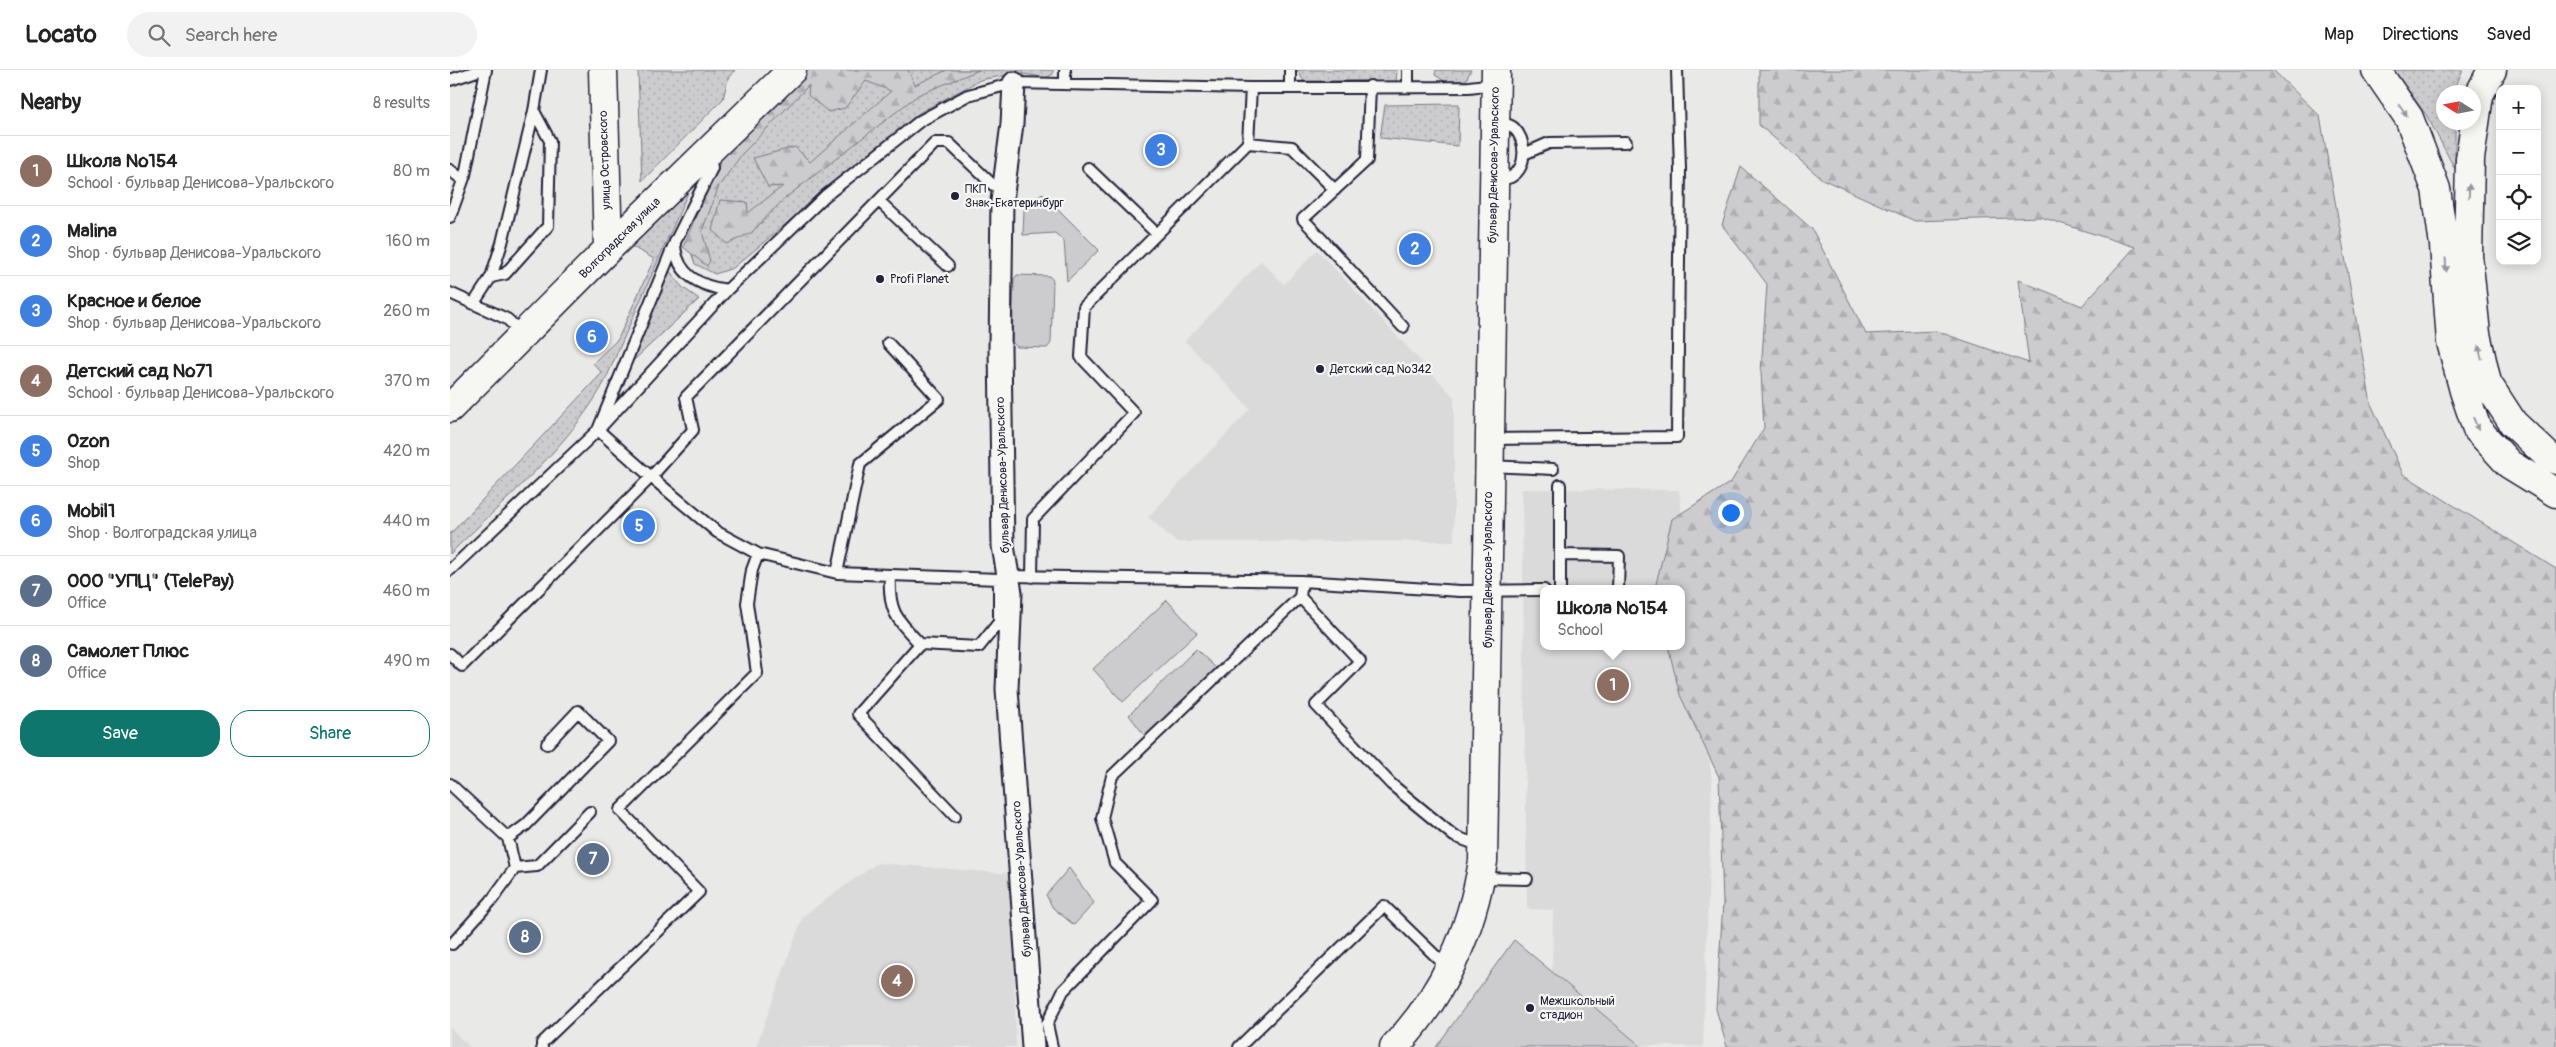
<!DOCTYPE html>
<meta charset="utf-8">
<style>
body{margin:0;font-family:Pangolin,sans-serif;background:#f2f2f2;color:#222}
.controls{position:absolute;right:15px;top:15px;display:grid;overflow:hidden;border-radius:10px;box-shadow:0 2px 12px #0003}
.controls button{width:45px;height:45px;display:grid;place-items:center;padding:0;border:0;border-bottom:1px solid #e0e0e0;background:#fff;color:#222;font:25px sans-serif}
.compass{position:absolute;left:1986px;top:15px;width:45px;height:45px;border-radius:50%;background:#fff;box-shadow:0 2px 12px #0003;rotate:281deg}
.you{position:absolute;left:1280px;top:442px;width:18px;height:18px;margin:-12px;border:4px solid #fff;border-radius:50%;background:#1a73e8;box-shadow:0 0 0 8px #1a73e833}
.badge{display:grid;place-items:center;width:32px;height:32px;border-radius:50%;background:#0f766e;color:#fff;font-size:16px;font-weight:700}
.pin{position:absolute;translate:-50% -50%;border:2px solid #fff;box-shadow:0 1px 5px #0006}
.popup{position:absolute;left:1090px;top:515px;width:145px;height:65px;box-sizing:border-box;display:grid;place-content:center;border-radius:10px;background:#fff;filter:drop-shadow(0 1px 4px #0005);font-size:16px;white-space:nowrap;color:#767676}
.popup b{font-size:19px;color:#222}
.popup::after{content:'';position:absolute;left:50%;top:100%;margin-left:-10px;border:10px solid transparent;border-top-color:#fff}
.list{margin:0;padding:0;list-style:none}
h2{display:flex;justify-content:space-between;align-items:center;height:65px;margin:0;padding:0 20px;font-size:21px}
h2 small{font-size:16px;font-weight:400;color:#767676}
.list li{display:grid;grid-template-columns:32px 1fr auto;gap:15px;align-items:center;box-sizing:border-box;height:70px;padding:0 20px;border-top:1px solid #e0e0e0}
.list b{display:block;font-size:19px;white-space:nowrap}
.list p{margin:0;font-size:16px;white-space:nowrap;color:#767676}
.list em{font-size:16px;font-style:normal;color:#767676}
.actions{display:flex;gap:10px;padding:15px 20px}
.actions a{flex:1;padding:11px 0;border:1px solid #0f766e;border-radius:20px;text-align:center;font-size:18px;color:#0f766e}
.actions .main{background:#0f766e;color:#fff}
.icon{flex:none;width:28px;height:28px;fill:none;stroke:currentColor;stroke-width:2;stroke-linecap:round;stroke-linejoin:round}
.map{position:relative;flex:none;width:2106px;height:977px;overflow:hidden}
header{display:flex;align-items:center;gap:30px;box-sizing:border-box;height:70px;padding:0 25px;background:#fff;border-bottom:1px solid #e0e0e0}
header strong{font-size:24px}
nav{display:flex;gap:28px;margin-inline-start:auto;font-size:18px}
.search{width:350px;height:45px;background:#f2f2f2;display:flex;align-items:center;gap:12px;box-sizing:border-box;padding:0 18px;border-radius:28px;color:#767676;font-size:19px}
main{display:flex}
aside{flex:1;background:#fff}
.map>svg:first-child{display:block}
.built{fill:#dadada;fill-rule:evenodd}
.grass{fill:url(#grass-dots);stroke:#777784}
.forest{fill:url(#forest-firs);stroke:#777784}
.park{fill:#ccccce;stroke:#777784}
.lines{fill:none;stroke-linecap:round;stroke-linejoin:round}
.lane-casing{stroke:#22223b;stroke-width:14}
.street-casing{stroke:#22223b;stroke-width:25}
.secondary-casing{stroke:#22223b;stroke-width:31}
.primary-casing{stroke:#22223b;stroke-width:31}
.lane{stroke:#f6f6f2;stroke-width:10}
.street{stroke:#f6f6f2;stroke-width:21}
.secondary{stroke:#f6f6f2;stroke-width:28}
.primary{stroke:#f6f6f2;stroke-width:28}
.oneway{fill:#9797a0}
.poi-dot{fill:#22223b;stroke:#f6f6f2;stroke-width:2}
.labels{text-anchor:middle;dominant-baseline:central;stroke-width:4.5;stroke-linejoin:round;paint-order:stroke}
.street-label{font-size:12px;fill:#22223b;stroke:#f6f6f2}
.poi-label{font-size:12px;fill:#22223b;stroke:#f6f6f2;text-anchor:start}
</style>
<header>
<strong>Locato</strong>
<div class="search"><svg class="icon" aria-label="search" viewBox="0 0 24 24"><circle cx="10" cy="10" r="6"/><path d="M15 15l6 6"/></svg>Search here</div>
<nav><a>Map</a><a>Directions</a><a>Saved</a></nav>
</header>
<main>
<aside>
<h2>Nearby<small>8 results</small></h2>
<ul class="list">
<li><span class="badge" style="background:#8d6e63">1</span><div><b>Школа №154</b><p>School · бульвар Денисова-Уральского</p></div><em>80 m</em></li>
<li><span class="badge" style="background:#3f7fe0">2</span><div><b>Malina</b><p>Shop · бульвар Денисова-Уральского</p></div><em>160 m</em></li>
<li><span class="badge" style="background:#3f7fe0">3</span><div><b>Красное и белое</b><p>Shop · бульвар Денисова-Уральского</p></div><em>260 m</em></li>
<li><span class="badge" style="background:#8d6e63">4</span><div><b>Детский сад №71</b><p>School · бульвар Денисова-Уральского</p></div><em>370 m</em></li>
<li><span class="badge" style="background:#3f7fe0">5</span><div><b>Ozon</b><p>Shop</p></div><em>420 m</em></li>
<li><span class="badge" style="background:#3f7fe0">6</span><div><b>Mobil1</b><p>Shop · Волгоградская улица</p></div><em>440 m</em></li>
<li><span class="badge" style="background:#5c6f8a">7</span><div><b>ООО &quot;УПЦ&quot; (TelePay)</b><p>Office</p></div><em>460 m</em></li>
<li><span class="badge" style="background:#5c6f8a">8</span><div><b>Самолет Плюс</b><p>Office</p></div><em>490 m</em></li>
</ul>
<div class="actions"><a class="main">Save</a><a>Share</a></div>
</aside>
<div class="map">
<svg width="2106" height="977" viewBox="0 0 2106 977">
<defs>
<pattern id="grass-dots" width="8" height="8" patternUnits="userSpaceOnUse" patternTransform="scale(1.25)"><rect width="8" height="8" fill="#ccccce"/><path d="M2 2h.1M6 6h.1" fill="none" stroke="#afafb2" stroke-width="1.8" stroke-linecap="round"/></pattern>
<pattern id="forest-firs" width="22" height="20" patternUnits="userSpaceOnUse" patternTransform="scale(1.25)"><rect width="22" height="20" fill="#ccccce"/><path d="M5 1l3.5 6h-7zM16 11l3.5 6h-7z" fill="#afafb2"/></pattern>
</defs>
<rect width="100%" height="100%" fill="#e9e9e7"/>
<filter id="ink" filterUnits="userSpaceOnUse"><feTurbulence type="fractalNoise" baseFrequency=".02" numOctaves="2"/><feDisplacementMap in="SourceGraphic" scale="10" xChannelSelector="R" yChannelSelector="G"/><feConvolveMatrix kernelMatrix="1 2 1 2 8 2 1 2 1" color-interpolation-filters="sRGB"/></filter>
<g filter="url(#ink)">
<path class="built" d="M 867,180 L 1004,327 L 1004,471 L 726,472 L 698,447 L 800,339 L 735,271 L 811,191 L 834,214 Z
M 1072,419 L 1229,420 L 1262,711 L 1253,977 L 1190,975 L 1102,901 L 1103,840 L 1077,839 ZM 1094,519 L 1232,519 L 1232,576 L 1094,576 Z
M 427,793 L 562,804 L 566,977 L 306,977 L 353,846 Z
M 0,958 L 20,977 L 0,977 Z"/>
<path class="grass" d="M 188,0 L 285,0 L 278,8 L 273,29 L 192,111 Z
M 369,0 L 603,0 L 603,4 L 596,8 L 569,3 L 530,10 L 469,43 L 283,198 L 265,204 L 245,194 L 239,176 L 249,145 L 294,73 Z
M 847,0 L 947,0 L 946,12 L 855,13 Z
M 986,0 L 1021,0 L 1016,10 L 996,12 L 985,5 Z
M 1944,0 L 2013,0 L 2006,15 L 2006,22 L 1994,22 L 1994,52 L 2005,53 L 2005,99 L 1977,46 Z
M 1009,34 L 1008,76 L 930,68 L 935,35 Z
M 244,109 L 154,313 C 118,378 52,432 0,484 L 0,464 L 152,303 L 143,293 L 168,269 L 204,189 L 179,175 Z
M 219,200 L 232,217 L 249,229 L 183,291 Z"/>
<path class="forest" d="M 353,0 L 458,0 L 465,15 L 497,0 L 529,0 L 468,25 L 334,129 L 301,163 L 277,174 L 262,160 L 270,130 L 297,132 L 298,143 L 333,116 L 318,117 L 303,88 L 345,77 L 360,92 L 441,21 L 416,11 L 395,38 L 378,42 L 358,25 L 359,15 L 292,84 L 269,116 L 252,161 L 260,191 L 257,196 L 233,177 L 271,87 Z
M 1309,0 L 1823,0 L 1870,46 L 1921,334 L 1953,404 L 2106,499 L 2106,977 L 1277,977 L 1266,939 L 1273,833 L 1269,707 L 1230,625 L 1218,576 L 1232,576 L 1232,519 L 1205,518 L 1222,449 L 1281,412 L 1314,358 L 1311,302 L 1317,214 L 1272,155 L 1291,97 L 1362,159 L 1416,264 L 1486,261 L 1579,293 L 1568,210 L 1632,236 L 1685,177 L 1591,147 L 1465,151 L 1372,109 L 1309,55 Z"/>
<path class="park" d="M 592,123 L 649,180 L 617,211 L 614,171 L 605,163 L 573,165 L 574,140 Z
M 567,205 L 599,206 L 603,210 L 601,273 L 597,278 L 567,277 L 562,272 L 564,209 Z
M 717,530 L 747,563 L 673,632 L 643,599 Z
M 746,579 L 768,600 L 695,666 L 679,645 Z
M 619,798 L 644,833 L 624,855 L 603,838 L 596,825 Z
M 1064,870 L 1192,977 L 986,977 Z"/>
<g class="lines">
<g class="lane-casing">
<path id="lane" d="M 0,10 L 30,0
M 615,14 L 615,0
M 840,16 L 840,0
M 920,16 L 917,90 L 853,149 L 953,257
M 958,17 L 958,0
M 798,73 L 842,77 L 885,120
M 1074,84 L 1099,73 L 1176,72
M 260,85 L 262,98 L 225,172 L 148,360 L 201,407 L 267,462 L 308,484 L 387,503 L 549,509 L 559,506 L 852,511 L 1010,521 L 1094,520
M 638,98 L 707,164
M 0,100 L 13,110
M 1046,110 C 1050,109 1057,109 1061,107 C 1078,97 1076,70 1064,58 C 1060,54 1051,53 1046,51
M 429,131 L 498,196
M 0,147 L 15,105 L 36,0
M 225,175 C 227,205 249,216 277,220
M 41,207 L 55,204 L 98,156 L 100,71 L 84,41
M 0,223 L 57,249 L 72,263
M 24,233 L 41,207 L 52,173 L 84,41 L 91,0
M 1042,369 L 1227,367 L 1230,99 L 1227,0
M 1039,396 L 1103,399
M 1110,415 L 1110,519
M 1110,485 L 1169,486 L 1168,519
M 0,500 L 148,360 L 277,220 L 375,126 L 470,51 L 518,25 L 564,13 L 801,18 L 1019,17 L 1045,14
M 387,503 L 410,394 L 489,329 L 438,273
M 440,506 C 438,542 447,549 470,574 L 529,577 L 549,552 L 549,509
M 582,507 L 583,449 L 684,343 L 631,287 L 634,237 L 798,73 L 801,18
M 850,527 L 910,591 L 866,635 L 941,714 L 1004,766 L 1033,777
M 470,574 L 408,644 L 505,746
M 0,584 L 12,596 L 201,407 L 243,360 L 236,327 L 485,73 L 499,73 L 543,115
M 0,714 L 58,768 L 65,798 L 41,831 L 2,874
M 58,768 L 76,755 L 158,671 L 128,641 L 97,674
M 65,798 L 87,796 L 140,742
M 1031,808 L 1077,809
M 92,977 L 92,973 L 249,822 L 170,740 L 307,603 L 297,533 L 302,500 L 308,484
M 602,977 L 597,954 L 613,921 L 702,830 L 665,793 L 652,748 L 662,706 L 850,527 L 852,511
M 789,977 L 934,836 L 998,898"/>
</g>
<g class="street-casing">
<path id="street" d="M 564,13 L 562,54 L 552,131 L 550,279 L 553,476 L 561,523 L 557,619 L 583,977"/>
</g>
<g class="secondary-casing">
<path id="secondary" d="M 153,0 L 158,179
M 0,338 L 158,179 L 342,0
M 944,977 C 993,927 1022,860 1033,791 L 1046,0"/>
</g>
<g class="primary-casing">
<path id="primary" d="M 1926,0 L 1959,48 L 1986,119 L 1994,175 L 2001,272 L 2014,321 L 2027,359 L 2059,394 L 2106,423
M 2042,0 L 2029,25 L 2020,89 L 2018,186 L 2026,264 L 2037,313 L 2063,353 L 2099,387 L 2106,390"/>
</g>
<use href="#lane" class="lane"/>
<use href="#street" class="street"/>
<use href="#secondary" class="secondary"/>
<use href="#primary" class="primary"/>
</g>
<defs><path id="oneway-solid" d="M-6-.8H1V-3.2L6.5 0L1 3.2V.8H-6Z" transform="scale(1.25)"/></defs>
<g class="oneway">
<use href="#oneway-solid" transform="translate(1953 40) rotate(55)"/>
<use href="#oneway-solid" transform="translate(2019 121) rotate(-89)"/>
<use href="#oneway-solid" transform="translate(1996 195) rotate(86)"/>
<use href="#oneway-solid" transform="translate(2030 282) rotate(-103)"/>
<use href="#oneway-solid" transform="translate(2026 354) rotate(66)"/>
</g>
</g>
<g class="poi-dot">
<circle cx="505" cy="126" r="5"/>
<circle cx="430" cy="209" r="5"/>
<circle cx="870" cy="299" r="5"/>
<circle cx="1080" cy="938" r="5"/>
</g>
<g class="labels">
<g class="street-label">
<text transform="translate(155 90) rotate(-92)">улица Островского</text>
<text transform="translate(1044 95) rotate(-89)">бульвар Денисова-Уральского</text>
<text transform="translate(170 168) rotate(-45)">Волгоградская улица</text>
<text transform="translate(553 405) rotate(-92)">бульвар Денисова-Уральского</text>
<text transform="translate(1038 500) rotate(-90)">бульвар Денисова-Уральского</text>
<text transform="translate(572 809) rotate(-94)">бульвар Денисова-Уральского</text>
</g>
<g class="poi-label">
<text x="515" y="119">ПКП<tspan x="515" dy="14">Знак-Екатеринбург</tspan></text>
<text x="440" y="209">Profi Planet</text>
<text x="880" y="299">Детский сад №342</text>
<text x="1090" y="931">Межшкольный<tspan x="1090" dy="14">стадион</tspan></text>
</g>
</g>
</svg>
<div class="controls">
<button>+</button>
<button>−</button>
<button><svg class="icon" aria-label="locate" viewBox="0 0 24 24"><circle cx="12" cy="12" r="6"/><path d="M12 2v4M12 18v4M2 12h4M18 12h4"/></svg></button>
<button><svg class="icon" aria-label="layers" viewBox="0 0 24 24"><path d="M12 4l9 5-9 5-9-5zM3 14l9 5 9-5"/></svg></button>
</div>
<svg class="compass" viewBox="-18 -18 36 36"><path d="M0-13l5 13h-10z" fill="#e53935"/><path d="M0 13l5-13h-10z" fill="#767676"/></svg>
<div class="you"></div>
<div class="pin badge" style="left:1163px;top:615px;background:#8d6e63">1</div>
<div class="popup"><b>Школа №154</b>School</div>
<div class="pin badge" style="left:965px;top:179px;background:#3f7fe0">2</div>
<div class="pin badge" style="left:711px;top:80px;background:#3f7fe0">3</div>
<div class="pin badge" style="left:447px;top:911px;background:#8d6e63">4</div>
<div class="pin badge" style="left:189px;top:456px;background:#3f7fe0">5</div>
<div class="pin badge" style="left:142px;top:267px;background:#3f7fe0">6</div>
<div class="pin badge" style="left:143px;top:789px;background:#5c6f8a">7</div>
<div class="pin badge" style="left:75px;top:867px;background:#5c6f8a">8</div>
</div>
</main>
